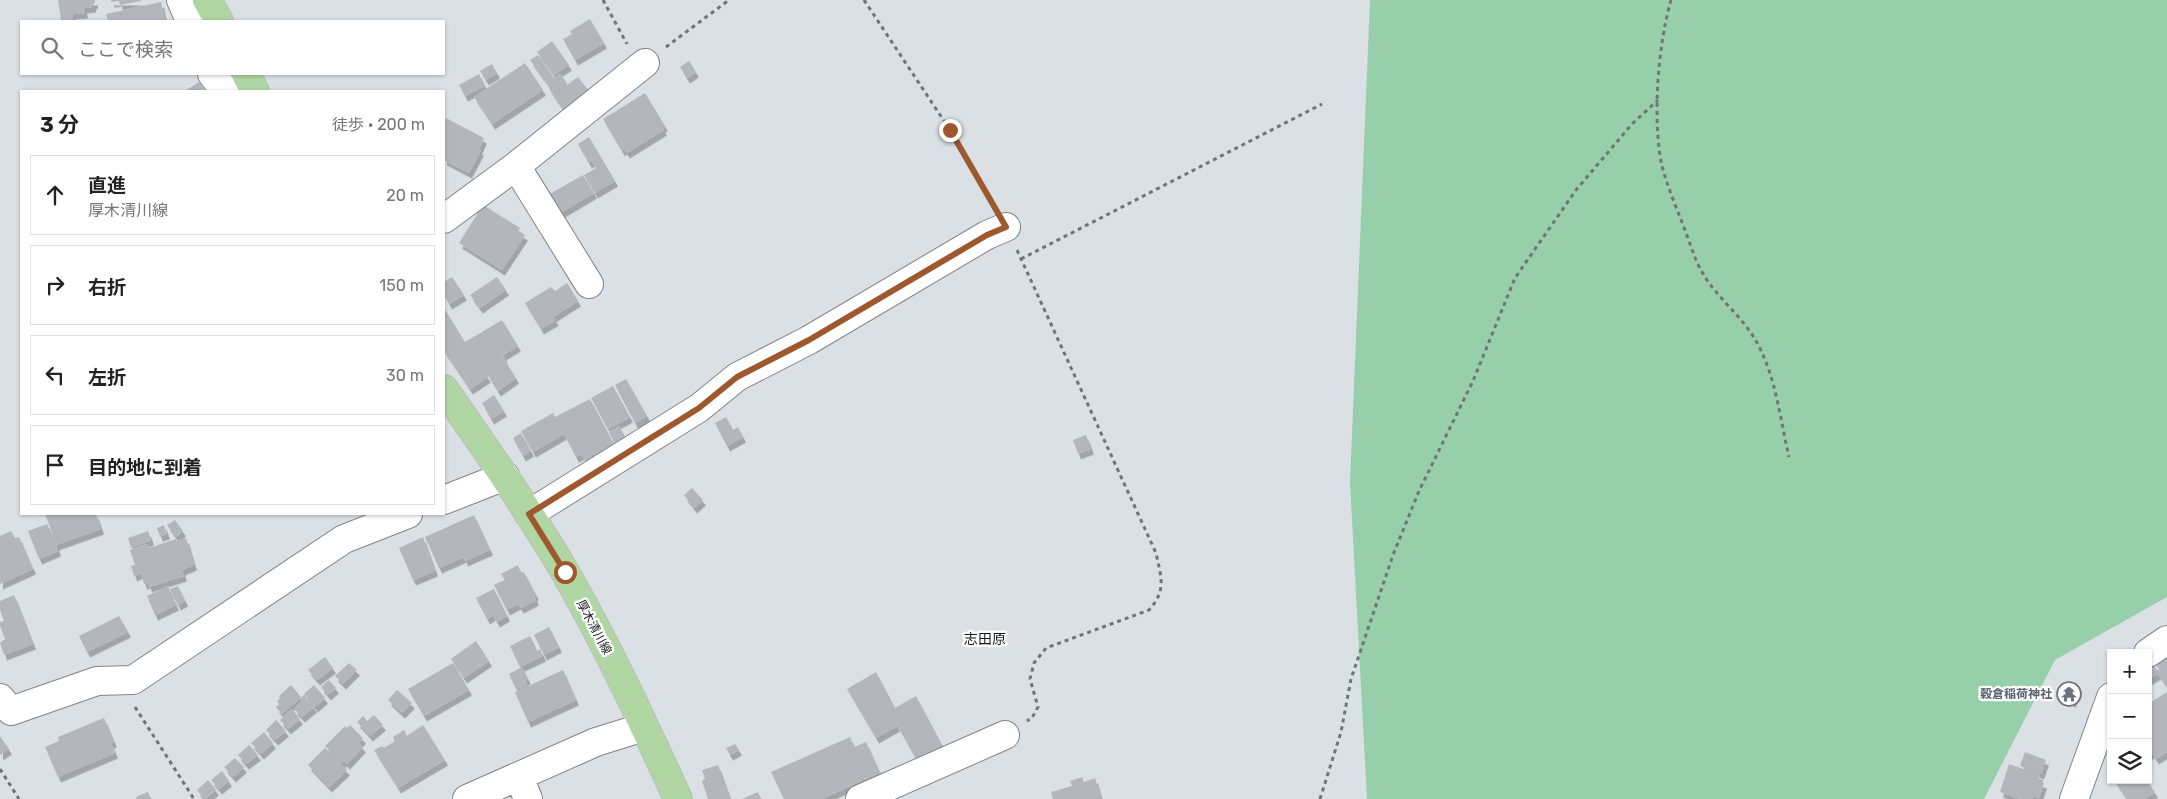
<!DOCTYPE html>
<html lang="ja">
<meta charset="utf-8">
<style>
body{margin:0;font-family:Rubik,"Noto Sans JP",sans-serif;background:#f2f2f2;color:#222}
.controls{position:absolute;right:15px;bottom:15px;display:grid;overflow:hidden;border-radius:0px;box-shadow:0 1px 4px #0004}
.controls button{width:45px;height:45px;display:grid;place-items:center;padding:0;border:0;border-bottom:1px solid #e0e0e0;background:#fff;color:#222;font:25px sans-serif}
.stop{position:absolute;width:15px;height:15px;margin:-11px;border:4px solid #9e582d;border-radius:50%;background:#fff}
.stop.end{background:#9e582d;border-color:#fff;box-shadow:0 1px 5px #0008}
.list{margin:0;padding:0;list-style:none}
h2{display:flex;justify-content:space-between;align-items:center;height:65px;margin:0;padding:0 20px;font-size:21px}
h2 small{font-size:16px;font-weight:400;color:#767676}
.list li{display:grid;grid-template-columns:32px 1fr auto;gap:15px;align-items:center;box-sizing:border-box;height:80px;margin:0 10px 10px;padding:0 10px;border:1px solid #e0e0e0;border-radius:0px}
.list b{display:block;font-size:19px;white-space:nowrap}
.list p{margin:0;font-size:16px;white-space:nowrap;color:#767676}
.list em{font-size:16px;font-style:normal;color:#767676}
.icon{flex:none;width:28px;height:28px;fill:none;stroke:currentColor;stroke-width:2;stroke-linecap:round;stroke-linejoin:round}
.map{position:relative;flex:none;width:2167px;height:799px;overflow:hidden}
.search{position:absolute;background:#fff;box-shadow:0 1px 4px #0004;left:20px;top:20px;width:425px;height:55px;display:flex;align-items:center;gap:12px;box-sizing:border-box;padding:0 18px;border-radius:0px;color:#767676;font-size:19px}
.panel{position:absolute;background:#fff;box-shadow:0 1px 4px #0004;left:20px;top:90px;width:425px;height:425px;border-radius:0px}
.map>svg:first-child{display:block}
.green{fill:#96cfa9}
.building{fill:#b3b7bc;filter:url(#shadow)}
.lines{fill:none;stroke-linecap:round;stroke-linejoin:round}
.minor-casing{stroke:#808489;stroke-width:30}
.major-casing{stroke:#bdbdbe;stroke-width:30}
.path{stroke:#707476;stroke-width:3;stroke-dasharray:4 4;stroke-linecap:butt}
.minor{stroke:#fff;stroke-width:28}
.major{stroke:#b0d6a3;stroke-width:28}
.route{stroke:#9e582d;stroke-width:6}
.labels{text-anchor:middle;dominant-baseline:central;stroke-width:4.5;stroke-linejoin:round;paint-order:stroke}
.street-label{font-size:12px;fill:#131516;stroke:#fff}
.worship-label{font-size:12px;font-weight:bold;fill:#5b616d;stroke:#fff;text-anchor:end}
.neighbourhood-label{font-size:14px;fill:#131516;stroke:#fff}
</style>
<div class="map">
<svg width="2167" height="799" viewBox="0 0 2167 799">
<defs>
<filter id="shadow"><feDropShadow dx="3" dy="5.5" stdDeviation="0" flood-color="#0004"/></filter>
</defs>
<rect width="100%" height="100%" fill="#dbe0e5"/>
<path class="green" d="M 1370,0 L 2167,0 L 2167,597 L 2055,660 L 1984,799 L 1367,799 L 1350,482 Z"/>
<path class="building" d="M 58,0 L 95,0 L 95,3 L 93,4 L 93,7 L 84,8 L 85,13 L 72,14 L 73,19 L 61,20 Z
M 111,0 L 141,0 L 141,1 L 120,5 L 119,1 L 111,2 Z
M 161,2 L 165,21 L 108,21 L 106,14 Z
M 590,19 L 604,43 L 575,60 L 563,39 L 572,34 L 570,31 Z
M 552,41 L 569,65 L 554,75 L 537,52 Z
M 538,55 L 554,78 L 560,74 L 567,83 L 552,94 L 547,83 L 530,60 Z
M 689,61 L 696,72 L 687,78 L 680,67 Z
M 525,63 L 543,90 L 492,124 L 474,97 Z
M 492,64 L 497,73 L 486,80 L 480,71 Z
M 479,74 L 485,86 L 465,96 L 459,85 Z
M 578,77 L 589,91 L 564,110 L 553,95 Z
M 199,82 L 205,91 L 185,91 Z
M 645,93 L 665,126 L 662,127 L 664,130 L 627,153 L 624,149 L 622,151 L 603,119 Z
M 446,118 L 484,138 L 479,149 L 481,150 L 469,173 L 444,160 L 444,121 Z
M 589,137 L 615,181 L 595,193 L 584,175 L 596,168 L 592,161 L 589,163 L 578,144 Z
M 583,175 L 594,193 L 559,214 L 548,195 Z
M 483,205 L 520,228 L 518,231 L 525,235 L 502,270 L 459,243 Z
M 452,277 L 464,295 L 449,304 L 444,295 L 444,282 Z
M 497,277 L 506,290 L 480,308 L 470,295 Z
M 567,283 L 578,301 L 553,317 L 556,320 L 541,329 L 525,303 L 551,287 L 555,291 Z
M 444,308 L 465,342 L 502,320 L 518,346 L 503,355 L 505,357 L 484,372 L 488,377 L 470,389 L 444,351 Z
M 504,359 L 516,378 L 498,391 L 486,372 Z
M 626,379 L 647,416 L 635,423 L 615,385 Z
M 613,386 L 630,417 L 608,429 L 591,398 Z
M 494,395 L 504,411 L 491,419 L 482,403 Z
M 590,399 L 615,446 L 588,467 L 582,454 L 576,457 L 564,434 L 533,452 L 521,431 L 553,413 L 555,417 Z
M 726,417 L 733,430 L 738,427 L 743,437 L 727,446 L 715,423 Z
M 619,426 L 629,444 L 616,446 L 609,432 Z
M 521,433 L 531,451 L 523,456 L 513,438 Z
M 1086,435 L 1091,449 L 1078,454 L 1073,440 Z
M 692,488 L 703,500 L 694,508 L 684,495 Z
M 45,514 L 96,514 L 101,529 L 56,545 L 58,551 L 39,559 L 28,531 L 47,524 L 54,538 Z
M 474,515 L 490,550 L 465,561 L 464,557 L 439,568 L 425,537 Z
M 175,520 L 183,531 L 176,537 L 167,525 Z
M 164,525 L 167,534 L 160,536 L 157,528 Z
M 11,531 L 15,538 L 19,537 L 33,569 L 0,584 L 0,536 Z
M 148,531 L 151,540 L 131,548 L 128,538 Z
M 423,537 L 435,571 L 413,580 L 399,548 Z
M 186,538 L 194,565 L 182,570 L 184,576 L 149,587 L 148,583 L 144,584 L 141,573 L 134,576 L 131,566 L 135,565 L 130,550 L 147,544 L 149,548 L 176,539 L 176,541 Z
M 518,565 L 521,573 L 524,572 L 536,595 L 534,596 L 536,600 L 521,608 L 518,604 L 507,610 L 494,585 L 505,580 L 501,574 Z
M 168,586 L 176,605 L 155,615 L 147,596 Z
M 178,586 L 185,601 L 178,605 L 170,589 Z
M 494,589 L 507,616 L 497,622 L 493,615 L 487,619 L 476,598 Z
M 14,595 L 33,644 L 4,655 L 0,643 L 5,639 L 0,626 L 0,622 L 4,621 L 0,610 L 0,601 Z
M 119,616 L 128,632 L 87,652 L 79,636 Z
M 549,627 L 559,647 L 544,655 L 534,635 Z
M 530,636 L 537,651 L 540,649 L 543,656 L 520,667 L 510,646 Z
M 476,641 L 489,661 L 464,678 L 451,659 Z
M 325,657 L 333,668 L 317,680 L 308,670 Z
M 2167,657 L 2167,687 L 2158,674 L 2148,680 L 2148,669 L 2153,665 L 2157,670 L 2159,669 L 2156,665 Z
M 349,663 L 357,670 L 343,684 L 335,676 Z
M 453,663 L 469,690 L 424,716 L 408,689 Z
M 522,667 L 528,679 L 525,680 L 527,685 L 516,689 L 509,674 Z
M 563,670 L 576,700 L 528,722 L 515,692 Z
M 876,672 L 895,708 L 916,696 L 942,745 L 916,759 L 895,721 L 897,726 L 876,738 L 847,689 Z
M 329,680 L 336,688 L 328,695 L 321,687 Z
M 291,685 L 301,697 L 282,714 L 276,707 L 279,704 L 277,701 L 280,698 L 279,696 Z
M 314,685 L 325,698 L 315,707 L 304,694 Z
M 2066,686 L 2077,690 L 2073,702 L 2062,698 Z
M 397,690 L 412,703 L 402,713 L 388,700 Z
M 2167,692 L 2167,752 L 2156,759 L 2152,753 L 2148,755 L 2148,704 Z
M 304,695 L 314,707 L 302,717 L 294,709 L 302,701 L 300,699 Z
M 292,709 L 300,719 L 288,729 L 280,720 Z
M 374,715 L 383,725 L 370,736 L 357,722 L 363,716 L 367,721 Z
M 104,718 L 114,742 L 111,743 L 115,753 L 58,777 L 45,747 L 59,741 L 58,737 Z
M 276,720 L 286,731 L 275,740 L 266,730 Z
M 350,725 L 363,738 L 359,743 L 363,747 L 347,764 L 344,761 L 342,763 L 325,746 L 345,726 L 347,728 Z
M 423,725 L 445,760 L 398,788 L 374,750 L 382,746 L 384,748 L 395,741 L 393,737 L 404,730 L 407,736 Z
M 264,732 L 273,743 L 261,754 L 251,743 Z
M 0,736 L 9,749 L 0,755 Z
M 850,737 L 854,747 L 866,742 L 880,773 L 821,799 L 784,799 L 771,772 Z
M 735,744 L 739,750 L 730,755 L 726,748 Z
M 249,745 L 258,755 L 246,764 L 238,755 Z
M 325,748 L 347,770 L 329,787 L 308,765 Z
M 2025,752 L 2046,760 L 2041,774 L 2020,766 Z
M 235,758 L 244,767 L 233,777 L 224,767 Z
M 2009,764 L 2040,775 L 2038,781 L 2044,783 L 2039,798 L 2033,796 L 2032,799 L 2020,799 L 2000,792 Z
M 718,765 L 730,799 L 708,799 L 702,781 L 705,779 L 702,770 Z
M 222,771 L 229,781 L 219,789 L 211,780 Z
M 1082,777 L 1084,782 L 1095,778 L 1101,799 L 1053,799 L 1051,792 L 1072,786 L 1070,781 Z
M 208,780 L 216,790 L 205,799 L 197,790 Z
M 2114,780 L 2146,780 L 2155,792 L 2145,799 L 2127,799 Z
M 148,792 L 151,799 L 137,799 L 136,797 Z
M 758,792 L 761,799 L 742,799 Z"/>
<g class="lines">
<g class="minor-casing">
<path id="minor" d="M 181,0 L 190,21
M 212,74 L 225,91
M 516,166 L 589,284
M 444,219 L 516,166 L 645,63
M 444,500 L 505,476
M 529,514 L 699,408 L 737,377 L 809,340 L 987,235 L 1006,227
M 2148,653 L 2167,640
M 0,698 L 11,711 L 97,681 L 133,680 L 344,539 L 408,514
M 519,776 L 528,799
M 467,799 L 596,742 L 644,727
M 860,799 L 1005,735
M 2074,799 L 2111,697"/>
</g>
<g class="major-casing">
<path id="major" d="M 207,0 L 219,21
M 246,74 L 255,91
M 444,389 C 486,449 528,509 565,572 C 607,645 643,722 678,799"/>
</g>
<path class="path" d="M 603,0 L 627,44
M 864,0 L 950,130 L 993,205
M 1671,0 C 1658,45 1652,119 1662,166 C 1668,189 1678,211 1686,233 C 1691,246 1695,260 1702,272 C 1716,297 1742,316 1756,341 C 1776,376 1780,419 1789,457
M 666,47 L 729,0
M 1017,250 L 1156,553 C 1161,577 1167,590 1149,610 L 1046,648 L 1034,663 L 1030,679 L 1038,707 L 1032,718 L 1027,721
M 1021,259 L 1322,104
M 135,707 L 194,799
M 0,769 L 19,799
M 1320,799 L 1341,732 L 1351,679 L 1393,555 L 1419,491 L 1473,381 L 1515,278 L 1576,190 L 1632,124 L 1658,100"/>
<use href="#minor" class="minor"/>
<use href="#major" class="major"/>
</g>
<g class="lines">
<path class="route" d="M 565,572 L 529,514 L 699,408 L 737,377 L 809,340 L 987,235 L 1006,227 L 950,130"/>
</g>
<defs>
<g id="temple-ring" transform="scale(1.25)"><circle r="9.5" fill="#fff" stroke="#6b7280" stroke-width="1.5"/><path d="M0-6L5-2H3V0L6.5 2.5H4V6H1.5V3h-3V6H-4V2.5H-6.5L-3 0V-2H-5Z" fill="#6b7280"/></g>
</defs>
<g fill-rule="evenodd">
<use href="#temple-ring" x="2069" y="694"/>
</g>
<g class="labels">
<g class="street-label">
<text transform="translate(594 627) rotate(62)">厚木清川線</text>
</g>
<g class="worship-label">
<text x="2052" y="694">穀倉稲荷神社</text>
</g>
<g class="neighbourhood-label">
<text x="985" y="639">志田原</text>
</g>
</g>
</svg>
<div class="controls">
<button>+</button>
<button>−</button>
<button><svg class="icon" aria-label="layers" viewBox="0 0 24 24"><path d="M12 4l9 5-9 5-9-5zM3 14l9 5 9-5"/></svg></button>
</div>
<div class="stop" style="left:565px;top:572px"></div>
<div class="stop end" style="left:950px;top:130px"></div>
<div class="search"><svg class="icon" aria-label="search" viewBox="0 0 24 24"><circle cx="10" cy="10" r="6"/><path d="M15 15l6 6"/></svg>ここで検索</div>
<section class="panel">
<h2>3 分<small>徒歩 · 200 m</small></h2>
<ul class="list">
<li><svg class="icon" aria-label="ahead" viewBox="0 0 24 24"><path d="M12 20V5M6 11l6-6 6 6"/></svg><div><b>直進</b><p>厚木清川線</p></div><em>20 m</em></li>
<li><svg class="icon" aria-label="right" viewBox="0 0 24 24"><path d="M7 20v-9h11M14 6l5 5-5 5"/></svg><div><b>右折</b></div><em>150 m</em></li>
<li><svg class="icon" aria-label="left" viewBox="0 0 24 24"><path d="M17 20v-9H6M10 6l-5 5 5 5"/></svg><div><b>左折</b></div><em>30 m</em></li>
<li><svg class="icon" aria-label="arrive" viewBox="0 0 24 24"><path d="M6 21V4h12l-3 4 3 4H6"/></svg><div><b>目的地に到着</b></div></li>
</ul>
</section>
</div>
